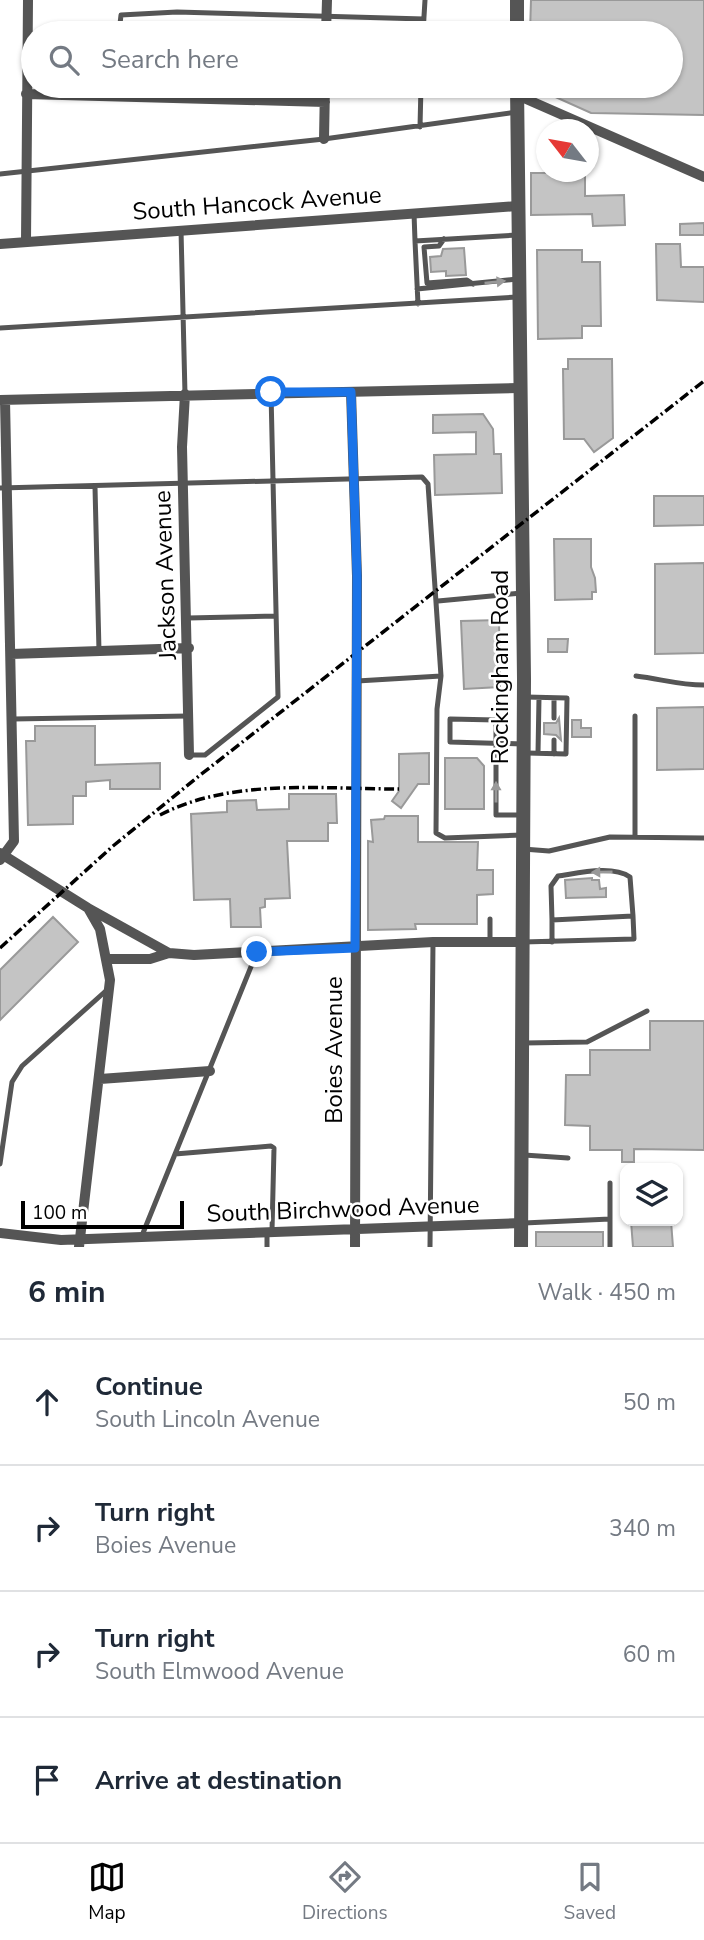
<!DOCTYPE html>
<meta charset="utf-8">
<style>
body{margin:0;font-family:"Nunito Sans",sans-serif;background:#f2f2f3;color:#1f2937}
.controls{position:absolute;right:21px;bottom:21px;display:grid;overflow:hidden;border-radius:14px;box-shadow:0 2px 5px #0004}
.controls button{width:63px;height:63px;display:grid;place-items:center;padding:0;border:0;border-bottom:2px solid #e0e1e3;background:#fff;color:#1f2937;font:35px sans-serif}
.compass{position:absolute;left:536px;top:119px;width:63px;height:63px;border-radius:50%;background:#fff;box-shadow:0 2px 5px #0004;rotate:301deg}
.scale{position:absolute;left:21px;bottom:18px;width:163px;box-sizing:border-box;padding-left:7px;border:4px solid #000;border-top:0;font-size:19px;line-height:24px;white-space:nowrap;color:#000;-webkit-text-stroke:5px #fff;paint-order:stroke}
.stop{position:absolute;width:21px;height:21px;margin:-16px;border:5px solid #1a73e8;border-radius:50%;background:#fff}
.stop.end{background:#1a73e8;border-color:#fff;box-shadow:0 2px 7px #0008}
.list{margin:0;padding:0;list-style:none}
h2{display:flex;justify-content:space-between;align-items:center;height:91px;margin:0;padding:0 28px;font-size:30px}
h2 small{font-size:23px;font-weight:400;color:#747a83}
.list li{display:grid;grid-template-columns:46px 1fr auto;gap:21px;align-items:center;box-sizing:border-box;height:126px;padding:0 28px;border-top:2px solid #e0e1e3}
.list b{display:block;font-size:26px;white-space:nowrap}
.list p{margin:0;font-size:23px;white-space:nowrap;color:#747a83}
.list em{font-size:23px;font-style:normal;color:#747a83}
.icon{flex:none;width:38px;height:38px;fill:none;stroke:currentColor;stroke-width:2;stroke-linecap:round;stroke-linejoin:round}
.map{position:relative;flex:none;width:704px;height:1247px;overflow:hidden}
.search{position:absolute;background:#fff;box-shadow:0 2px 5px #0004;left:21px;right:21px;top:21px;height:77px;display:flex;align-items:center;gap:18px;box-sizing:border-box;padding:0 24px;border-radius:38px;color:#747a83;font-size:26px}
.sheet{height:595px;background:#fff}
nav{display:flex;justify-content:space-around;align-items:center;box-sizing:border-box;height:98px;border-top:2px solid #e0e1e3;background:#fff;font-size:19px;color:#747a83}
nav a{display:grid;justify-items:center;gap:4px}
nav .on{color:#000}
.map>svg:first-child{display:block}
.building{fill:#c4c4c4;stroke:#999;stroke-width:2}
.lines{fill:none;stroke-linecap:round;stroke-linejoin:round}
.service{stroke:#555;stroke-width:5}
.minor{stroke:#555;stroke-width:10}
.tertiary{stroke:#555;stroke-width:14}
.rail{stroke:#000;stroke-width:3.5;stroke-dasharray:10 3.5 2 3.5;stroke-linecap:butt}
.oneway{fill:#999}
.route{stroke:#1a73e8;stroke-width:9}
.labels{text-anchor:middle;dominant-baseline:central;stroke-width:5;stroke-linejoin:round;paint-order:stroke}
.street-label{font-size:24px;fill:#000;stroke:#fff}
</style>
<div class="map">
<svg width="704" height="1247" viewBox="0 0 704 1247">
<rect width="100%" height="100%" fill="#fff"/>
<path class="building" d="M 531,0 L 704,0 L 704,115 L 591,113 L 531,86 L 671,86 L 671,33 L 530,33 Z
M 531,173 L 585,173 L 585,196 L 624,195 L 625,225 L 593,226 L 592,214 L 531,215 Z
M 704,223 L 704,235 L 680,235 L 680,224 Z
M 656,244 L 680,244 L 681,267 L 704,267 L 704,302 L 657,300 Z
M 464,248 L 466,275 L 446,276 L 446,271 L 431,272 L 430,257 L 441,256 L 443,249 Z
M 537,250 L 582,250 L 582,262 L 600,262 L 601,326 L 582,326 L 582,338 L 538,339 Z
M 568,359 L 612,359 L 613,438 L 594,452 L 584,439 L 564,439 L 563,369 L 568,369 Z
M 483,414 L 493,429 L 494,454 L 501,454 L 502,493 L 435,495 L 434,455 L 476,454 L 476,432 L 433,433 L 433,415 Z
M 654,496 L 704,496 L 704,525 L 654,526 Z
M 554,539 L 591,539 L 591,567 L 595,578 L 596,592 L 592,592 L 592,599 L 555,600 Z
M 704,563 L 704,653 L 655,654 L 655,564 Z
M 499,620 L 500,687 L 464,689 L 461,621 Z
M 548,639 L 568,639 L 567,652 L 548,652 Z
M 704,707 L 704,769 L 657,770 L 657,708 Z
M 559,718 L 561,740 L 556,735 L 544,734 L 544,723 L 556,723 Z
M 572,720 L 581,720 L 581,728 L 591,728 L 591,737 L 572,737 Z
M 35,726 L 95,726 L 95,765 L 160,763 L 160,789 L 110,789 L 110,780 L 86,782 L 86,796 L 73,796 L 73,824 L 28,825 L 26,741 L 35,741 Z
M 429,753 L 429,784 L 418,784 L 401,808 L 392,801 L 399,791 L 399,754 Z
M 445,758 L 477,758 L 484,766 L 484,809 L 445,809 Z
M 289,794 L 336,794 L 337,823 L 328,823 L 328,841 L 287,841 L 290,898 L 265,899 L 265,907 L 260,908 L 261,927 L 231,927 L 230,899 L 194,900 L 191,814 L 227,812 L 227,801 L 256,800 L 257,810 L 289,809 Z
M 385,816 L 418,816 L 418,842 L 478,842 L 477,870 L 493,870 L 493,894 L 477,895 L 477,924 L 415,924 L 416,929 L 368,930 L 368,841 L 373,842 L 371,820 L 384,819 Z
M 592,878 L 592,880 L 599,880 L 600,889 L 606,888 L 606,897 L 566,898 L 565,880 Z
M 53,917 L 78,942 L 0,1020 L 0,970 Z
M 650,1021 L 704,1021 L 704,1150 L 634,1149 L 634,1162 L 622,1162 L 622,1150 L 590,1150 L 590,1126 L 565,1125 L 566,1075 L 590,1075 L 590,1050 L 650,1050 Z
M 631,1221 L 671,1221 L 673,1247 L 633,1247 Z
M 536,1232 L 603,1232 L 603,1247 L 536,1247 Z"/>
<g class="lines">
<path class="service" d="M 119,33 L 121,15 L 177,12 L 424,19
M 423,33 L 425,0
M 111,97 L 112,86
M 420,127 L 421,86
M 0,174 L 324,139 L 517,112
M 414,213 L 415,241
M 181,230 L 185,394
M 444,239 L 439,246 L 424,247 L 427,283 L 467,280 L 473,284
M 417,289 L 517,279
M 418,304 L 415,241 L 517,235
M 0,328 L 517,297
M 95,487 L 99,651
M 0,488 L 422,477 L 428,484 L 441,676 L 437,709 L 436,833 L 445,838 L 522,835
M 438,601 L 522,593
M 188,618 L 276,616
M 636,676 C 661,679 679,685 704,685
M 357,681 L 441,676
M 526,697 L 567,698 L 566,754 L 527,753
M 635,716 L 635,837
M 554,718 L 554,698
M 13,719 L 188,716
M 538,753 L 539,698
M 554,754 L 554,740
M 189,755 L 205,755 L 278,697 L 271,393
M 520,815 L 496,815 L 496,720 L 450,719 L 450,742 L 523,744
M 523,849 L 549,851 L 610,837 L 704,838
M 490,919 L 490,942
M 552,920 L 551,886 L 558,876 C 579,873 612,865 630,877 L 633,916
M 523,942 L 634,939 L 633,916 L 552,920 L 552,942
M 524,1043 L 587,1042 L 647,1011
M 175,1154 L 271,1146 L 274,1148 L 272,1231
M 524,1155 L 568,1158
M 0,1164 L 12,1082 L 22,1066 L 108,989
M 524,1223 L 610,1219
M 141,1238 L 257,952
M 267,1247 L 267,1233
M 430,1247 L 433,942
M 610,1247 L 610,1183"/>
<path class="minor" d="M 326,33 L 327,0
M 26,94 L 325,102
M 517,95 L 704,177
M 324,139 L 325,86
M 26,241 L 28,0
M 0,244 L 517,206
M 351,392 L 357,576 L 355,1247
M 185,394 L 182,447 L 189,755
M 0,400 L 518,388
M 11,654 L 189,648
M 0,853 L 88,908 L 169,953 L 194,955 L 433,942 L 523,942
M 0,860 L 14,841 L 5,400
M 107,959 L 150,959 L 169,953
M 100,1079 L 210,1071
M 0,1233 L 61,1240 L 521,1223
M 79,1247 L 110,980 L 100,929 L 88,908"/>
<path class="tertiary" d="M 517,0 L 517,33
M 517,86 L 524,679 L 521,1247"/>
<path class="rail" d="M 160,815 C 231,778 322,789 399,789
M 0,948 L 113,846 L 199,776 L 704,381"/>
</g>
<defs><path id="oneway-solid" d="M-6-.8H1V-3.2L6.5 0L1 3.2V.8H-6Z" transform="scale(1.75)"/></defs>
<g class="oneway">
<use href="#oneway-solid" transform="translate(495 282) rotate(-6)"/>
<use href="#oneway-solid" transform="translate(496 792) rotate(-90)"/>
<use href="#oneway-solid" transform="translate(602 872) rotate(179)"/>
</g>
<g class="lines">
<path class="route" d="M 257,952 L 355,948 L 357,576 L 351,392 L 271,392"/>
</g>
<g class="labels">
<g class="street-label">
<text transform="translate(257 203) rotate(-4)">South Hancock Avenue</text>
<text transform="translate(165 575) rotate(-92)">Jackson Avenue</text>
<text transform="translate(500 667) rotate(-90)">Rockingham Road</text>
<text transform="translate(334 1050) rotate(-90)">Boies Avenue</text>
<text transform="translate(343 1209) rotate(-2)">South Birchwood Avenue</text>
</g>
</g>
</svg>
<div class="controls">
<button><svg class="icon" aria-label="layers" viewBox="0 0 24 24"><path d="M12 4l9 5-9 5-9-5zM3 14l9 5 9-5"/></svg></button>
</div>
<svg class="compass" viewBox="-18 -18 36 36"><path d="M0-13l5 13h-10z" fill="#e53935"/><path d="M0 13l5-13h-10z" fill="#747a83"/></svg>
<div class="scale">100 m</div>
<div class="stop" style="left:271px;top:392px"></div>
<div class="stop end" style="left:257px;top:952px"></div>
<div class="search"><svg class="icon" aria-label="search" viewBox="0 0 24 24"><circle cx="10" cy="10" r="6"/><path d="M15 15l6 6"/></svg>Search here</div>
</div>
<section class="sheet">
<h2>6 min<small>Walk · 450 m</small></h2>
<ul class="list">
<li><svg class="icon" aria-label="ahead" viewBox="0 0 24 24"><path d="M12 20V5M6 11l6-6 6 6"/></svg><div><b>Continue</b><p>South Lincoln Avenue</p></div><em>50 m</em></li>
<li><svg class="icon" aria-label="right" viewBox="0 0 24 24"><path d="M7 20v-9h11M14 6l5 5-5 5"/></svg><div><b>Turn right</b><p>Boies Avenue</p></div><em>340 m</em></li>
<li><svg class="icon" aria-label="right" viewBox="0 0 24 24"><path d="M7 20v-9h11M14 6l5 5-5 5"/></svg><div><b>Turn right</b><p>South Elmwood Avenue</p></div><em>60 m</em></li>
<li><svg class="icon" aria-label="arrive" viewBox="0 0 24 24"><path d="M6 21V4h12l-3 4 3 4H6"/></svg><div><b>Arrive at destination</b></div></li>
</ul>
</section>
<nav>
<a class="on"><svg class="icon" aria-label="map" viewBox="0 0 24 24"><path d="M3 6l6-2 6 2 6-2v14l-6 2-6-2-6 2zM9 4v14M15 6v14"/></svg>Map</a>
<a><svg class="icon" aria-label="directions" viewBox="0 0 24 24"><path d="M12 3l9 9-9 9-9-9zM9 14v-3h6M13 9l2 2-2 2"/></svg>Directions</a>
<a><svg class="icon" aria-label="saved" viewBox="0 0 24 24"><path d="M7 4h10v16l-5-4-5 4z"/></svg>Saved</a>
</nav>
